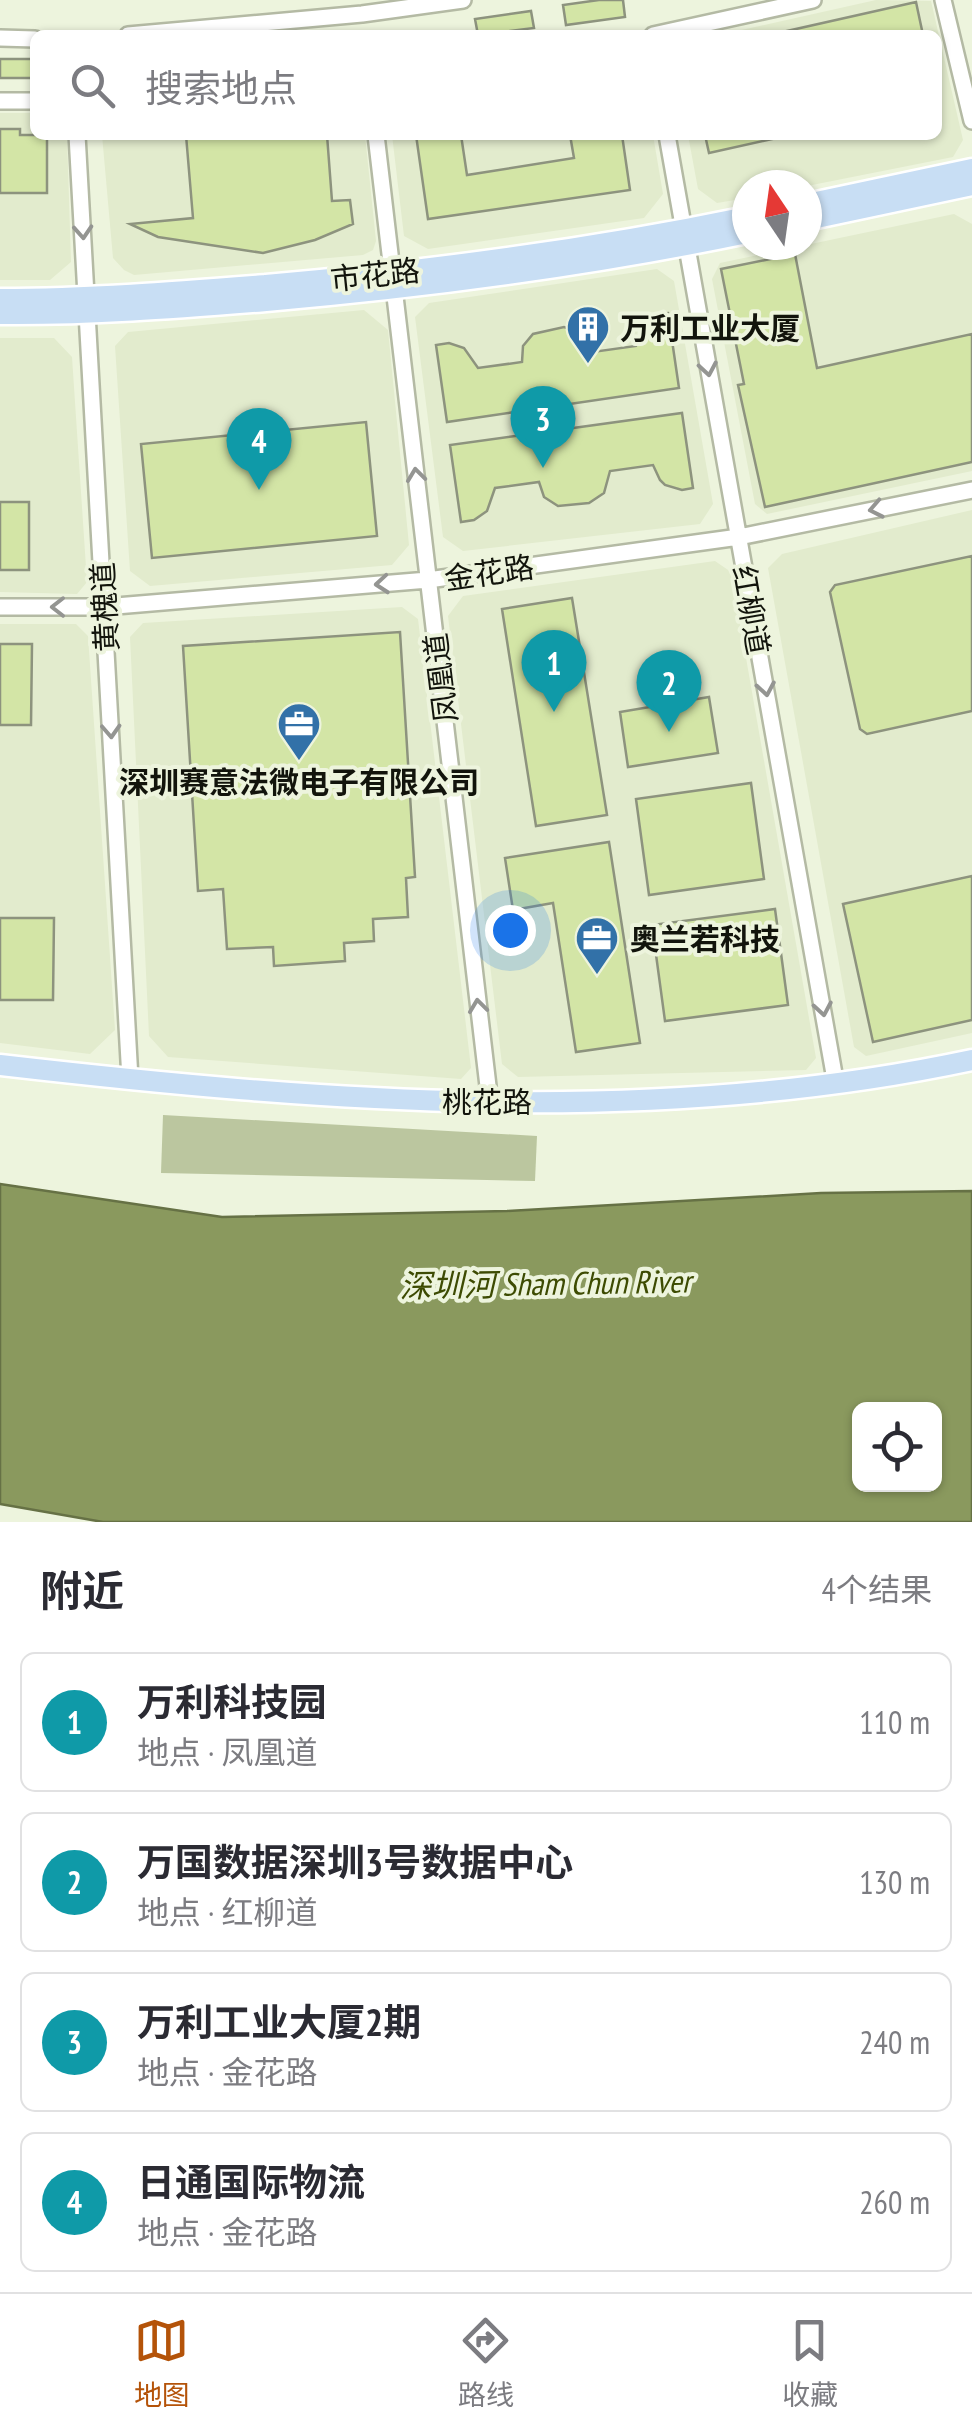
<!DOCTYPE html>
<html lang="zh">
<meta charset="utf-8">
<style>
body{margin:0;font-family:"PT Sans Narrow","Noto Sans SC",sans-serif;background:#f2f2f3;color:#2b2b33}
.controls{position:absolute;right:30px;bottom:30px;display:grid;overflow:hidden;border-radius:15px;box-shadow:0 2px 8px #0004}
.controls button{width:90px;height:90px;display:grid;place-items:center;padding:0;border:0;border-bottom:2px solid #e1e1e2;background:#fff;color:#2b2b33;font:50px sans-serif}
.compass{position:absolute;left:732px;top:170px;width:90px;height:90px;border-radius:50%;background:#fff;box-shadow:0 2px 8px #0004;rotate:347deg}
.you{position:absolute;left:510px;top:930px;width:35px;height:35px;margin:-25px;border:8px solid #fff;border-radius:50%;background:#1a73e8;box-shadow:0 0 0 15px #1a73e833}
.badge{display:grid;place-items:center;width:65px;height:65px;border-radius:50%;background:#b45309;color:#fff;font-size:32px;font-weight:700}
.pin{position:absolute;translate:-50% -82px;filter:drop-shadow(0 2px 5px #0008)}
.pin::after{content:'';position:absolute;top:52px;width:35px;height:30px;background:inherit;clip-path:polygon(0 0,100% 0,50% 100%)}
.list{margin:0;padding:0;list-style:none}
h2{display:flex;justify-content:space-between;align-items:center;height:130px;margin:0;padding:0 40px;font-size:42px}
h2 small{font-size:32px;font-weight:400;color:#7c7c81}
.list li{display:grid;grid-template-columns:65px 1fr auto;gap:30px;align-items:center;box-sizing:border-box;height:140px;margin:0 20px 20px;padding:0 20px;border:2px solid #e1e1e2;border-radius:15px}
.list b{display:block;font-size:38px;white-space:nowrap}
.list p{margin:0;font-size:32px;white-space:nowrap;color:#7c7c81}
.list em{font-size:32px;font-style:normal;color:#7c7c81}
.icon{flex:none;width:55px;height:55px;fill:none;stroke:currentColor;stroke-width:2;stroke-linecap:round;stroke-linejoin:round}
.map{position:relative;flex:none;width:972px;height:1522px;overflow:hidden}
.search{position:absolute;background:#fff;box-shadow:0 2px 8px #0004;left:30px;right:30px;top:30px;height:110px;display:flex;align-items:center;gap:25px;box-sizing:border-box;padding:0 35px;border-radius:15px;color:#7c7c81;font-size:38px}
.sheet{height:770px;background:#fff}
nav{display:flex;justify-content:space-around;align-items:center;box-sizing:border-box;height:140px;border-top:2px solid #e1e1e2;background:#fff;font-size:28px;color:#7c7c81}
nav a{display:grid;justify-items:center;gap:5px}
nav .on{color:#b45309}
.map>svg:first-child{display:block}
.built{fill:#e2ebcd}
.green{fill:#bbc69f}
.water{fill:#8a995e;stroke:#667145;stroke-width:2.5;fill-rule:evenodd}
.building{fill:#d3e5a6;stroke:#8d937e;stroke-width:2.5}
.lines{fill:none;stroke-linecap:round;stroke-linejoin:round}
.minor-casing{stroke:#b4baa4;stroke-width:20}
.major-casing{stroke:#fff;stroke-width:25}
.minor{stroke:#fff;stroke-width:15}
.major{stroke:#c8def4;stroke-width:20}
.oneway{stroke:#949592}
.labels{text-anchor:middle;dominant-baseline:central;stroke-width:8;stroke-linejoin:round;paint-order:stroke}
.street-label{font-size:30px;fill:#12140c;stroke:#edf4dd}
.poi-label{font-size:30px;font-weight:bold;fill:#12140c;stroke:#edf4dd;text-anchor:start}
.water-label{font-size:32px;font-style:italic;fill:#3d4b02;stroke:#edf4dd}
</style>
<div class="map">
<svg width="972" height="1522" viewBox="0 0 972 1522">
<rect width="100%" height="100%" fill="#edf4dd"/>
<path class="built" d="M 876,0 L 931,1 L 963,140 L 953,157 L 807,186 L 747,185 L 747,198 L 717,203 L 698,189 L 688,135 L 937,135 L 937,35 L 719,35 Z
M 0,113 L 35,113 L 35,135 L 67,135 L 71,262 L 50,280 L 0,280 Z
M 102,135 L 365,135 L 376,241 L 373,250 L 363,255 L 134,275 L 124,270 L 113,258 Z
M 392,135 L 653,135 L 663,194 L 644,218 L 428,249 L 404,236 Z
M 954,214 L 972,224 L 972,471 L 767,514 L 755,504 L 712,279 L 720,263 Z
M 657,269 L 674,281 L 713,504 L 700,524 L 463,551 L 443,537 L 415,317 L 429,303 Z
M 364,310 L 388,330 L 409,545 L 392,565 L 150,586 L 130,571 L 115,346 L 128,332 Z
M 0,338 L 54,338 L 72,357 L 87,582 L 77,594 L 0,592 Z
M 972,510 L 972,1033 L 866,1056 L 854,1047 L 768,568 L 782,554 Z
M 715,561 L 731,572 L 816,1058 L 806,1070 L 518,1077 L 502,1064 L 448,616 L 463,596 Z
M 402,607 L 418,619 L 471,1068 L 461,1079 L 168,1057 L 149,1036 L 130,637 L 143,623 Z
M 0,624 L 76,624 L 88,636 L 115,1030 L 90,1054 L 0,1043 Z"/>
<path class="green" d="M 163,1115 L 537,1136 L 535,1181 L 161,1173 Z"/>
<path class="water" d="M 0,1184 L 222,1217 L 507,1211 L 821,1193 L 972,1191 L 972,1522 L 103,1522 L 0,1504 ZM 860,1410 L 934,1410 L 934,1484 L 860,1484 Z"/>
<path class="building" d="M 599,0 L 623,0 L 625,17 L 566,25 L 563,5 Z
M 916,2 L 923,35 L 788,35 L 787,31 Z
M 531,11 L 534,28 L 478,35 L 475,19 Z
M 0,59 L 35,59 L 35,78 L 0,78 Z
M 0,129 L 20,129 L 20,135 L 47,135 L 47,193 L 0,193 Z
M 186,135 L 327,135 L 332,201 L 350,200 L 353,224 L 315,240 L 263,253 L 158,237 L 130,224 L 193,218 Z
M 416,135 L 461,135 L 467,175 L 574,158 L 570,135 L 622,135 L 630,190 L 428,219 Z
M 705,135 L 771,135 L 772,139 L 709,153 Z
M 795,254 L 817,368 L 972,334 L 972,462 L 765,507 L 738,385 L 744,384 L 721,269 Z
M 668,313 L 679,388 L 447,422 L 436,345 L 449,343 L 464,348 L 478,368 L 522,362 L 523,346 L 533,334 L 564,327 L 581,333 L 593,352 L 636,346 L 642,324 L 657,314 Z
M 682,413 L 693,488 L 682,490 L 665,485 L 660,480 L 653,465 L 610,471 L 604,493 L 589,503 L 558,506 L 544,497 L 539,482 L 495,488 L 487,511 L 474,520 L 461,522 L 450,445 Z
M 366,422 L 377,536 L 152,558 L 141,444 Z
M 0,502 L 29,502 L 29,570 L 0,570 Z
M 972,556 L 972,711 L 867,734 L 860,729 L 830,592 L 835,585 Z
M 572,598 L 607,815 L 536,826 L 502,609 Z
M 400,632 L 415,877 L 406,878 L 408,917 L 373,919 L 374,941 L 344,943 L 345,961 L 274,966 L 273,947 L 227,949 L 223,889 L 198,891 L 183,646 Z
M 0,644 L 32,644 L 31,725 L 0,725 Z
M 709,697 L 718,753 L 628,767 L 620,712 Z
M 751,783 L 764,879 L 649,895 L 636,799 Z
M 609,842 L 640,1043 L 576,1052 L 553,903 L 513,910 L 505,858 Z
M 972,876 L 972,1020 L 873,1042 L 843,904 Z
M 775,909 L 788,1005 L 665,1021 L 652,925 Z
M 0,918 L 54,918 L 53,1000 L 0,1000 Z"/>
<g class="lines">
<g class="minor-casing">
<path id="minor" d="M 943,0 L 972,121
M 128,35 L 362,14 L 463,0
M 653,35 L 813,0
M 0,38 L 35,39
M 0,101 L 35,101
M 77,135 L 130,1079
M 376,135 L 490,1103
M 667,135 L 836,1085
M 0,607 L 104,607 L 428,580 L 739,537 L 972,490"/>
</g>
<g class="major-casing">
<path id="major" d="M 807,204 L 972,169
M 807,220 L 972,185
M 0,299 C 89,299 177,292 266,285 C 427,271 588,250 747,217
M 0,314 C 89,315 177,308 266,301 C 427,287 588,266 747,233
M 0,1065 C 321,1102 653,1128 972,1060"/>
</g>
<use href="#minor" class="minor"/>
<use href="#major" class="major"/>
</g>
<defs><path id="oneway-chevron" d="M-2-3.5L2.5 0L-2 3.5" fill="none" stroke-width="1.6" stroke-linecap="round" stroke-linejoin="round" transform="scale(2.5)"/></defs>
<g class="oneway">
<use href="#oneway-chevron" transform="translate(83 232) rotate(86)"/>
<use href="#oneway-chevron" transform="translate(708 369) rotate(80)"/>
<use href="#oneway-chevron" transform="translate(416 475) rotate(-97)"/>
<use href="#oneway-chevron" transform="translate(876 509) rotate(169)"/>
<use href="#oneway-chevron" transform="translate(382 584) rotate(175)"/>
<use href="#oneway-chevron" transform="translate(58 607) rotate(180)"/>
<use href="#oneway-chevron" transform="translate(766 689) rotate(80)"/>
<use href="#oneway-chevron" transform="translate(111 731) rotate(87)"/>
<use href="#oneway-chevron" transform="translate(478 1006) rotate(-97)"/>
<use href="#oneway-chevron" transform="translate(823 1009) rotate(80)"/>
</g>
<defs>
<g id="building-pin" transform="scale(2.25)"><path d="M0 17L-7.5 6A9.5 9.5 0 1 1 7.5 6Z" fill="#3271a8" stroke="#edf4dd"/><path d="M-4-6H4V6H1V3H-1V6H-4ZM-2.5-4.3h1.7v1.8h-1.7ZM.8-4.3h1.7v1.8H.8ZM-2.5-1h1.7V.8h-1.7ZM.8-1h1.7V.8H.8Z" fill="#fff"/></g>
<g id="office-pin" transform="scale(2.25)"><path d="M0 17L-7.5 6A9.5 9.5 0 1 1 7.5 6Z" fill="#3271a8" stroke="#edf4dd"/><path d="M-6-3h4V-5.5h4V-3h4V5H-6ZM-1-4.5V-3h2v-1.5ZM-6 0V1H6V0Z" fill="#fff"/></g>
</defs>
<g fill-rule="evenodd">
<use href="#building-pin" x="588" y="327"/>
<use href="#office-pin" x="299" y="724"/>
<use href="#office-pin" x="597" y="938"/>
</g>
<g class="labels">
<g class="street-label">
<text transform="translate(375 274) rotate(-6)">市花路</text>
<text transform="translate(489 572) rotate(-8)">金花路</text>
<text transform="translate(104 607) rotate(-93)">黄槐道</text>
<text transform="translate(752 610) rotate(80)">红柳道</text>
<text transform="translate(440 678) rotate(-97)">凤凰道</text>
<text x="487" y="1101">桃花路</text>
</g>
<g class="poi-label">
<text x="620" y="327">万利工业大厦</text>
<text x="299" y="781" text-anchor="middle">深圳赛意法微电子有限公司</text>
<text x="630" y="938">奥兰若科技</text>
</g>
<g class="water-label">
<text transform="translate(545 1283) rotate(-1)">深圳河 Sham Chun River</text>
</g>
</g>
</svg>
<div class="controls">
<button><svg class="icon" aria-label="locate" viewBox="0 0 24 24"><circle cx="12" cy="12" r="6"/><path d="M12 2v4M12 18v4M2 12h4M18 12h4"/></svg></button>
</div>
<svg class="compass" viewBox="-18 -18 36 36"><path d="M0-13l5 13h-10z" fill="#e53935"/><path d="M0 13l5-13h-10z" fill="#7c7c81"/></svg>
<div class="you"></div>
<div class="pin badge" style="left:554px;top:712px;background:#0f9aa8">1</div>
<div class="pin badge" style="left:669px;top:732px;background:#0f9aa8">2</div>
<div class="pin badge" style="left:543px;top:468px;background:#0f9aa8">3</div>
<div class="pin badge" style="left:259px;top:490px;background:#0f9aa8">4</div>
<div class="search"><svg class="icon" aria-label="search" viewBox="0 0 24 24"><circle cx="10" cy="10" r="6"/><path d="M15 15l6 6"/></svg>搜索地点</div>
</div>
<section class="sheet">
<h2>附近<small>4个结果</small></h2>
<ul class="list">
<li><span class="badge" style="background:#0f9aa8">1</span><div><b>万利科技园</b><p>地点 · 凤凰道</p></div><em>110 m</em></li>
<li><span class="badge" style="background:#0f9aa8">2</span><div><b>万国数据深圳3号数据中心</b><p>地点 · 红柳道</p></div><em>130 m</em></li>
<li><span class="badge" style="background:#0f9aa8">3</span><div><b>万利工业大厦2期</b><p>地点 · 金花路</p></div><em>240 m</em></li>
<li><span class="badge" style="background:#0f9aa8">4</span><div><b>日通国际物流</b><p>地点 · 金花路</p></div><em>260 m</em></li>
</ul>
</section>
<nav>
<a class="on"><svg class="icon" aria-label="map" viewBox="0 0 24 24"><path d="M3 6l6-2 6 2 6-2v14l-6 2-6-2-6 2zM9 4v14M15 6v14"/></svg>地图</a>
<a><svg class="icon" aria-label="directions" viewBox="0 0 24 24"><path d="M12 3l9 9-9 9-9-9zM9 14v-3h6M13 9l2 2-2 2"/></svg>路线</a>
<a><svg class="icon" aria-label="saved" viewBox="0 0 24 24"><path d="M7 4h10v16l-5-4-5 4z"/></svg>收藏</a>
</nav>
